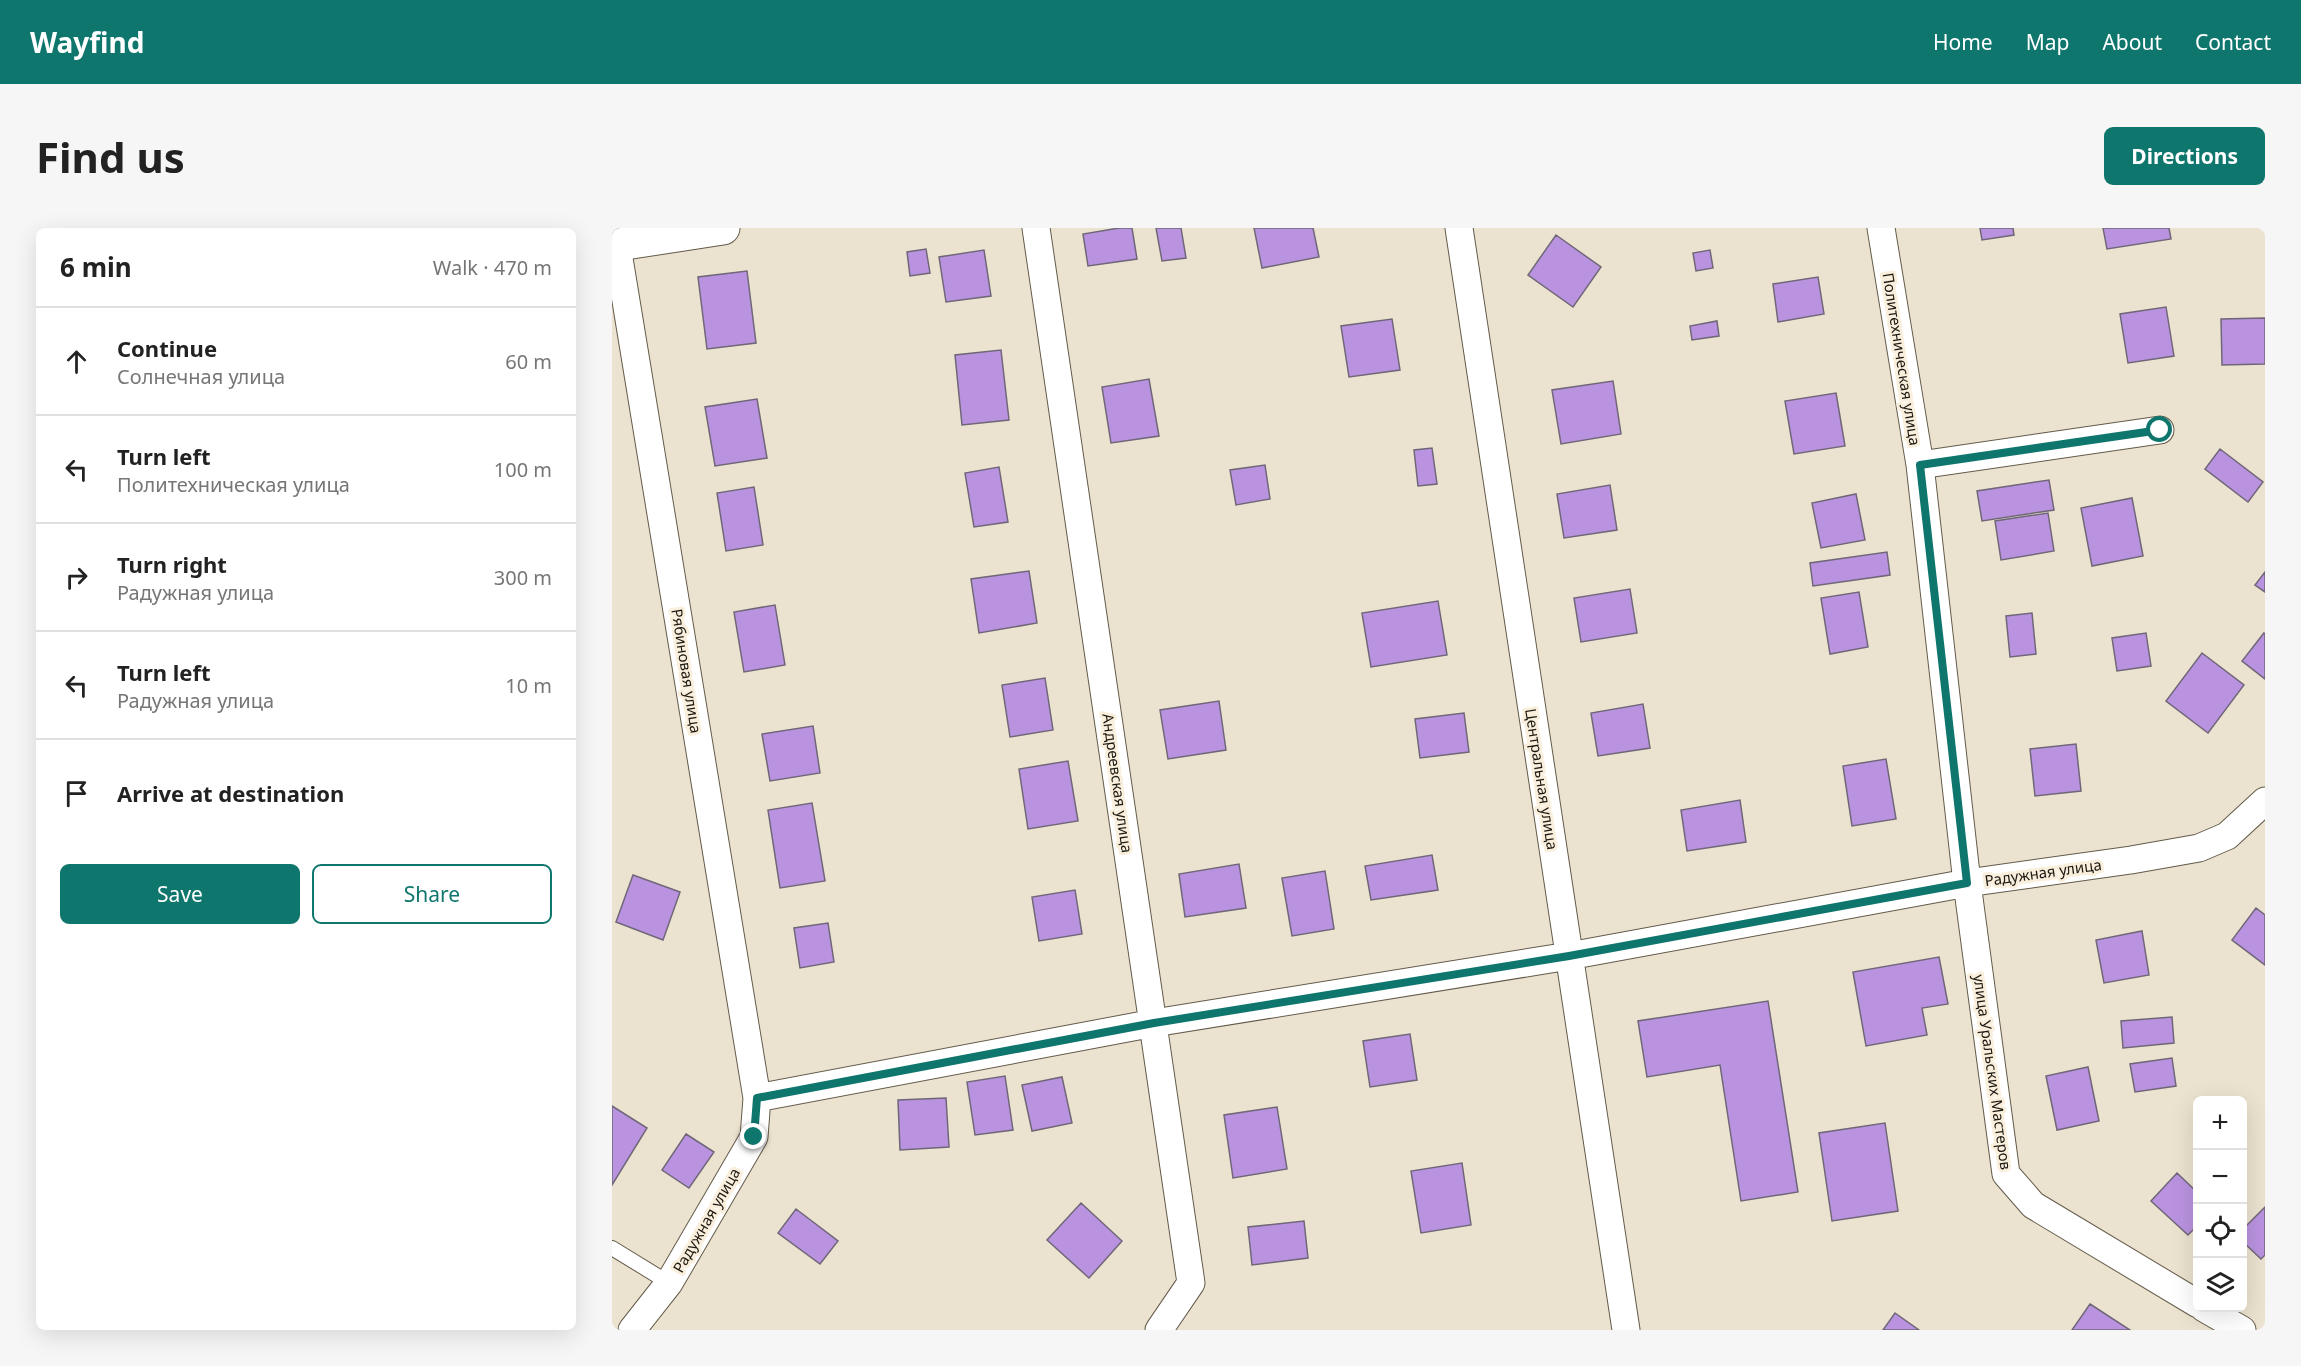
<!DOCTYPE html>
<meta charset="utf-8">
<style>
body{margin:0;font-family:"Noto Sans",sans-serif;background:#f6f6f6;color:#222}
.controls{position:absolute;right:18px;bottom:18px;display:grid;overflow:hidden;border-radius:9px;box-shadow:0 6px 24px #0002}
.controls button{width:54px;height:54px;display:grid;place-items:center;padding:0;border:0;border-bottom:2px solid #e0e0e0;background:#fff;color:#222;font:30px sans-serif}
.stop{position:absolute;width:18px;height:18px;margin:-14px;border:4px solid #0f766e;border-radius:50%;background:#fff}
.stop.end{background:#0f766e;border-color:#fff;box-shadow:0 2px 6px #0008}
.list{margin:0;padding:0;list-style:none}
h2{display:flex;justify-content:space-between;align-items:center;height:78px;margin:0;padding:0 24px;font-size:26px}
h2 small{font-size:20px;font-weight:400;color:#767676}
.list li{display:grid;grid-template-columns:39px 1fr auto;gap:18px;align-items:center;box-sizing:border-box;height:108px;padding:0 24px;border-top:2px solid #e0e0e0}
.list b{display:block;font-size:22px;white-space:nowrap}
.list p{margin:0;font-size:20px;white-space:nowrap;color:#767676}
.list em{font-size:20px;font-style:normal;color:#767676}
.actions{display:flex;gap:12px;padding:18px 24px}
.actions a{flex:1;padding:14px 0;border:2px solid #0f766e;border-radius:9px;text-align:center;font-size:21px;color:#0f766e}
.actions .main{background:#0f766e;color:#fff}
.icon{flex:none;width:33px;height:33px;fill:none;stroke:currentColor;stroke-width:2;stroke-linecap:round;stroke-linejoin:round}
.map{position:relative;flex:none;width:1653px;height:1102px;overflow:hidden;border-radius:9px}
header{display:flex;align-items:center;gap:36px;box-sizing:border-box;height:84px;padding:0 30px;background:#0f766e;color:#fff}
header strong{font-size:28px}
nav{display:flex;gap:33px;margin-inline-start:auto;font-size:21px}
.intro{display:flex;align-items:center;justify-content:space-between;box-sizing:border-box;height:144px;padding:0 36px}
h1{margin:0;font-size:42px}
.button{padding:15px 27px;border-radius:9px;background:#0f766e;color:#fff;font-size:21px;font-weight:700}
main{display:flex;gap:36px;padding:0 36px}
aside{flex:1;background:#fff;border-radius:9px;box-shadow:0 6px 24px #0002}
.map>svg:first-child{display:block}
.building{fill:#ba93e0;stroke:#6f6778;stroke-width:1.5}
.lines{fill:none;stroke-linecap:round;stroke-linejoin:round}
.service-casing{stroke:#635b4a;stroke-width:16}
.minor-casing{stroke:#635b4a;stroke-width:29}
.tertiary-casing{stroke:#635b4a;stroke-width:35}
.service{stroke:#fff;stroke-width:14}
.minor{stroke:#fff;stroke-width:27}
.tertiary{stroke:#fff;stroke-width:33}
.route{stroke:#0f766e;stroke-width:8}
.labels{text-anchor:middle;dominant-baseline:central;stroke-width:6;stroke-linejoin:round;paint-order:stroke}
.street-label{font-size:15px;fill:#1c1912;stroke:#f9efdc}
</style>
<header>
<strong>Wayfind</strong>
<nav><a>Home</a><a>Map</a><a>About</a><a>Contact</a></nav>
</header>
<div class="intro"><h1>Find us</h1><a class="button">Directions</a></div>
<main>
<aside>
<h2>6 min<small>Walk · 470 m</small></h2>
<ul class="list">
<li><svg class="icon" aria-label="ahead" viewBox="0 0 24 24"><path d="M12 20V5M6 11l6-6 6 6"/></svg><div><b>Continue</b><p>Солнечная улица</p></div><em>60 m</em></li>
<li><svg class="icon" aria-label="left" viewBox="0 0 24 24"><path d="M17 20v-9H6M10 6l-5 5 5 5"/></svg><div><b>Turn left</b><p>Политехническая улица</p></div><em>100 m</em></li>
<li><svg class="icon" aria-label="right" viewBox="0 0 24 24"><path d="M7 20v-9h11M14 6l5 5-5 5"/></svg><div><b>Turn right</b><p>Радужная улица</p></div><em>300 m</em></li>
<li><svg class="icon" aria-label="left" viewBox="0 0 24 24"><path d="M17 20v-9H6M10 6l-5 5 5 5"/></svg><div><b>Turn left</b><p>Радужная улица</p></div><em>10 m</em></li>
<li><svg class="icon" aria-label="arrive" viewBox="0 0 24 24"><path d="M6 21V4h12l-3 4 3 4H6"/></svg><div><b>Arrive at destination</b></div></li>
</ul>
<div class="actions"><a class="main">Save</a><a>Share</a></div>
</aside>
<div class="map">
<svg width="1653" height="1102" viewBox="0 0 1653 1102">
<rect width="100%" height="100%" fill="#ebe2cf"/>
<path class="building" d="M 507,0 L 520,0 L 525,31 L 476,38 L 471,6 Z
M 544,0 L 569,0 L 574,30 L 550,33 Z
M 642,0 L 701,0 L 707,29 L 650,40 Z
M 1368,0 L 1401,0 L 1402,7 L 1370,12 Z
M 1491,0 L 1557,0 L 1559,11 L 1495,21 Z
M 944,7 L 989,39 L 961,79 L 916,47 Z
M 314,21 L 318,45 L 298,48 L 295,24 Z
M 372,22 L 379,68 L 334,74 L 327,29 Z
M 1098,22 L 1101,40 L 1084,43 L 1081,25 Z
M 135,43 L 144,115 L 95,121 L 86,49 Z
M 1206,49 L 1212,86 L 1166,94 L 1161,56 Z
M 1554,79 L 1562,128 L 1516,135 L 1508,86 Z
M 1653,90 L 1653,136 L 1610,137 L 1609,91 Z
M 780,91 L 788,142 L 737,149 L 729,98 Z
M 1105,93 L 1107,108 L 1080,112 L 1078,98 Z
M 389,122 L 397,192 L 350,197 L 343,127 Z
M 537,151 L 547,208 L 499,215 L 490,159 Z
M 1001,153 L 1009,206 L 949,216 L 940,162 Z
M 1224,165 L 1233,218 L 1182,226 L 1173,173 Z
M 145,171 L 155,230 L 103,238 L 93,179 Z
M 820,220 L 825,256 L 806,258 L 802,222 Z
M 1608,221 L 1651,254 L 1636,274 L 1593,241 Z
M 653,237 L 658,271 L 624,277 L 618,242 Z
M 387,239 L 396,294 L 362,299 L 353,245 Z
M 1437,252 L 1442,282 L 1370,293 L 1365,263 Z
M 998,257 L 1005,302 L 952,310 L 945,266 Z
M 142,259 L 151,317 L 114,323 L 105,265 Z
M 1244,266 L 1253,312 L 1209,320 L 1200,275 Z
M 1520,270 L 1531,328 L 1480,338 L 1469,280 Z
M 1436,285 L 1442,323 L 1389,332 L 1383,293 Z
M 1275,324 L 1278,347 L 1201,358 L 1198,335 Z
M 417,343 L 425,395 L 367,405 L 359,351 Z
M 1653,344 L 1653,364 L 1643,357 Z
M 1018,361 L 1025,405 L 969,414 L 962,370 Z
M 1247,364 L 1256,419 L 1218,426 L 1209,370 Z
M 826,373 L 835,427 L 759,439 L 750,385 Z
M 163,377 L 173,437 L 132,444 L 122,384 Z
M 1420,385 L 1424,426 L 1398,429 L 1394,388 Z
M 1534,405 L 1539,438 L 1505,443 L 1500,410 Z
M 1652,405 L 1653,406 L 1653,451 L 1630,433 Z
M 1590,425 L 1632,457 L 1596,505 L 1554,473 Z
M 433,450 L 441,502 L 398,509 L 390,457 Z
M 607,473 L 614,522 L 556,531 L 548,482 Z
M 1031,476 L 1038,520 L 986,528 L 979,485 Z
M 852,485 L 857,524 L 808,530 L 803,491 Z
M 201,498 L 208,545 L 158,553 L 150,506 Z
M 1464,516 L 1469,563 L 1423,568 L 1418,521 Z
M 1274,531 L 1284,591 L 1240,598 L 1231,538 Z
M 456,533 L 466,593 L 416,601 L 407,541 Z
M 1128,572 L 1134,614 L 1075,623 L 1069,582 Z
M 200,575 L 213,653 L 168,660 L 156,582 Z
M 820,627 L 826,662 L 759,672 L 753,638 Z
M 627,636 L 634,680 L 573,689 L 567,646 Z
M 713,643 L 722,701 L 680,708 L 670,650 Z
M 21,647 L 68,664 L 51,712 L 4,694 Z
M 463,662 L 470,706 L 427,713 L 420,669 Z
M 1644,680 L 1653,687 L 1653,737 L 1620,712 Z
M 216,695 L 222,734 L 188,740 L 182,700 Z
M 1530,703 L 1537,747 L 1492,755 L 1484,712 Z
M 1327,729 L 1336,776 L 1310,780 L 1315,807 L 1254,818 L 1241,744 Z
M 1156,773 L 1186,964 L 1129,973 L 1108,837 L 1035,849 L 1026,793 Z
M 1560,789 L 1562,815 L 1511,820 L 1509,793 Z
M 798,806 L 805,852 L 758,859 L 751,813 Z
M 1560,830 L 1564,858 L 1523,864 L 1518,836 Z
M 1476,839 L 1487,893 L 1445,902 L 1434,848 Z
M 393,848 L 401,902 L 363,907 L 355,854 Z
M 450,849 L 460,895 L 420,903 L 410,857 Z
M 334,870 L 337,919 L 288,922 L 286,872 Z
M 0,878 L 35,900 L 0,957 Z
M 665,879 L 675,941 L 621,950 L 612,887 Z
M 1273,895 L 1286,983 L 1220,993 L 1207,905 Z
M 74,906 L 102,924 L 77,960 L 50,942 Z
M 850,935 L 859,997 L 809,1005 L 799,943 Z
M 1565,945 L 1586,965 L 1586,997 L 1576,1007 L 1539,973 Z
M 469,975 L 510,1013 L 477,1050 L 435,1012 Z
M 1653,979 L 1653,1027 L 1649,1031 L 1630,1013 L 1630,1002 Z
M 184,981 L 226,1013 L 208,1036 L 166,1005 Z
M 692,993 L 696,1030 L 640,1037 L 636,999 Z
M 1478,1076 L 1518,1102 L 1460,1102 Z
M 1283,1085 L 1307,1102 L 1271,1102 Z"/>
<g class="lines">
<g class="service-casing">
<path id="service" d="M 0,1020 L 57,1055"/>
</g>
<g class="minor-casing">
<path id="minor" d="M 2,0 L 145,870 L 142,909 L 57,1055 L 20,1102
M 424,0 L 579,1055 L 547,1102
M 847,0 L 1014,1102
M 1269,0 L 1308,237 L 1355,655 L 1394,946 L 1421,977 L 1586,1076
M 1308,237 L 1548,202
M 145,870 L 542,795 L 957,728 L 1355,655 L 1519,632 L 1587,620 L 1615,608 L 1653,573
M 1592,1080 L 1630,1102"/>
</g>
<g class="tertiary-casing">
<path id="tertiary" d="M 0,17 L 111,0"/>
</g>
<use href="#service" class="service"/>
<use href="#minor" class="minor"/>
<use href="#tertiary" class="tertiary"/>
</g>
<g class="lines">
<path class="route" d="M 142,909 L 145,870 L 542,795 L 957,728 L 1355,655 L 1308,237 L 1548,202"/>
</g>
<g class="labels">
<g class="street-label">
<text transform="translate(1290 131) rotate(81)">Политехническая улица</text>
<text transform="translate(75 443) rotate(81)">Рябиновая улица</text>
<text transform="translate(930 551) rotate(81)">Центральная улица</text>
<text transform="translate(506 555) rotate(82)">Андреевская улица</text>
<text transform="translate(1431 644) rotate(-8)">Радужная улица</text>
<text transform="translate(1381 844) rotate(82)">улица Уральских Мастеров</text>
<text transform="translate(94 992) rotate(-60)">Радужная улица</text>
</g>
</g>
</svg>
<div class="controls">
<button>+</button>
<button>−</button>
<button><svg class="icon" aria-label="locate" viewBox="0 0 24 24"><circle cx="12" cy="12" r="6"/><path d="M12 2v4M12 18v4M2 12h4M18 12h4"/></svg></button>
<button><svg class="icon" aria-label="layers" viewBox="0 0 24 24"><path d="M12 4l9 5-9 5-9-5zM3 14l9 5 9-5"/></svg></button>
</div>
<div class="stop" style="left:1548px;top:202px"></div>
<div class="stop end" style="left:142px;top:909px"></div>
</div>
</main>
